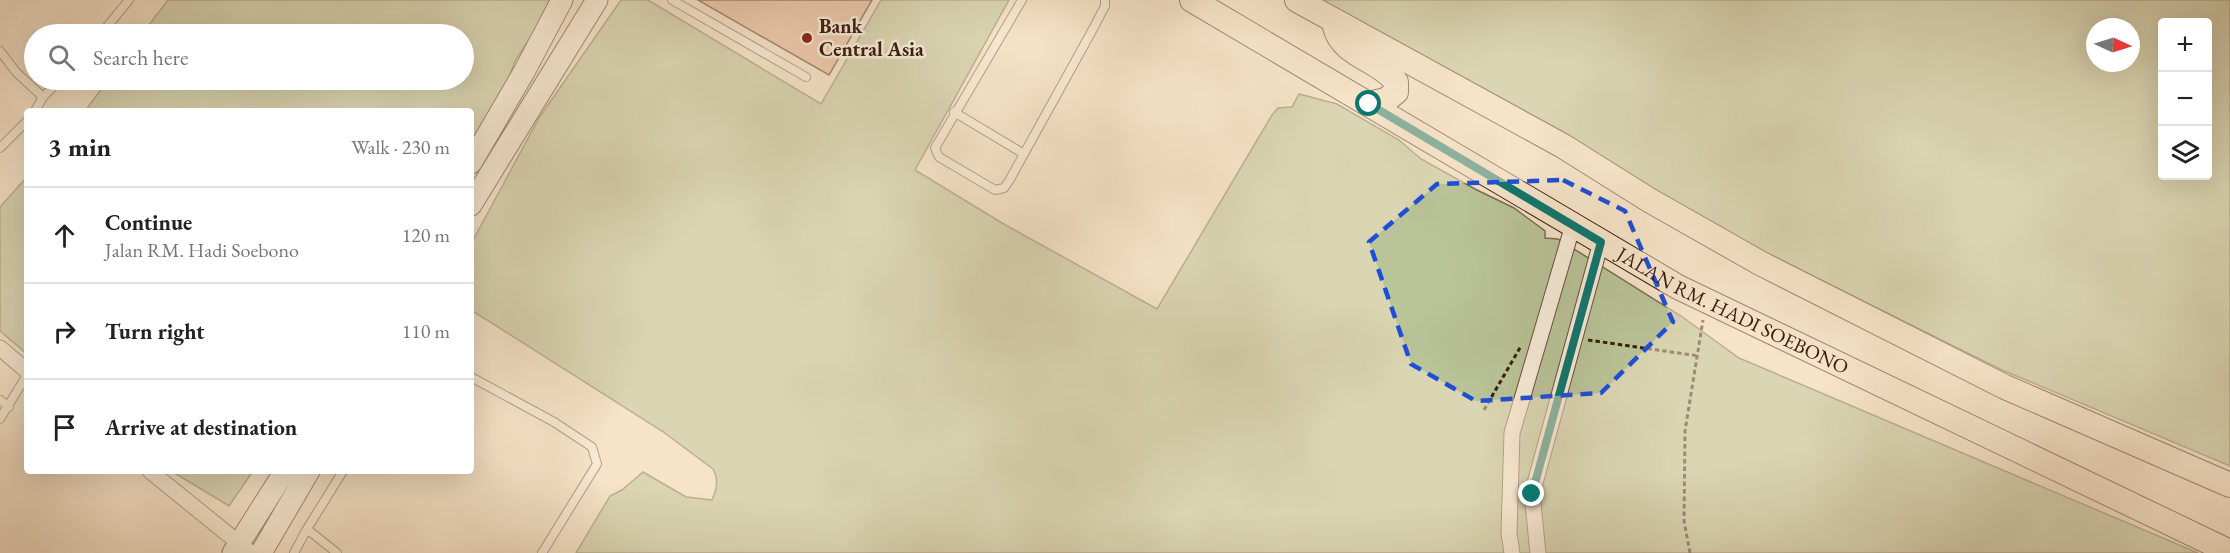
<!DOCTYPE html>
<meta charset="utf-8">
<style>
body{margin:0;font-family:"EB Garamond",serif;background:#f6f6f6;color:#222}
.controls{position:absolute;right:18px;top:18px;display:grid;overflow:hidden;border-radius:6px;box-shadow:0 6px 24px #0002}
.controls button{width:54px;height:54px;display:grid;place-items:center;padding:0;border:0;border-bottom:2px solid #e0e0e0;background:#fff;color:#222;font:30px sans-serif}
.compass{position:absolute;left:2086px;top:18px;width:54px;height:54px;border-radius:50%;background:#fff;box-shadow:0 6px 24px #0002;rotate:94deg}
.stop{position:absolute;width:18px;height:18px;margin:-14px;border:4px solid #0f766e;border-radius:50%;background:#fff}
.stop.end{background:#0f766e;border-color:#fff;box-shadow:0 2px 6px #0008}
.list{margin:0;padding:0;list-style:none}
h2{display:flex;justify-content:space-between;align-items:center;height:78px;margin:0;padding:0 24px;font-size:26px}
h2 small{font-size:20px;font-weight:400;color:#767676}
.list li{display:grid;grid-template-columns:39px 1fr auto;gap:18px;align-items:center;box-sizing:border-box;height:96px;padding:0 24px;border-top:2px solid #e0e0e0}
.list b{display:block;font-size:22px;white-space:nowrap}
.list p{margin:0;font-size:20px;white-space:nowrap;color:#767676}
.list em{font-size:20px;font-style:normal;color:#767676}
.icon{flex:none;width:33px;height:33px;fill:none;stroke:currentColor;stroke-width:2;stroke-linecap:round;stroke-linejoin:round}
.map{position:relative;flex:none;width:2230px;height:553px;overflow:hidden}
.search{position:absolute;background:#fff;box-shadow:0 6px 24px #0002;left:24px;top:24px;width:450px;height:66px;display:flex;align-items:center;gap:15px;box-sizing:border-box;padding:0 21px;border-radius:33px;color:#767676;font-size:22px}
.panel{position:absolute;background:#fff;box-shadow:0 6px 24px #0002;left:24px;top:108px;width:450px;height:366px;border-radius:6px}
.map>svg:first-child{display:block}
.green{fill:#b9c498;stroke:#7a7054;stroke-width:1.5;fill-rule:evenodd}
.building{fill:#e7ad90;stroke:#3a1c10;stroke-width:1.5}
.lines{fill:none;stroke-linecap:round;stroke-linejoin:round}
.lane-casing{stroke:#694e3e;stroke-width:10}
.street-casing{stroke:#694e3e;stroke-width:17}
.secondary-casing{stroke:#3a1c10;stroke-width:23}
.primary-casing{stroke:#3a1c10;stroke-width:26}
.path{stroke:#3a1c10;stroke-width:3;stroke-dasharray:4.5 3;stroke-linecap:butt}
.lane{stroke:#f8eddb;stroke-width:8}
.street{stroke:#f8eddb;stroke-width:15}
.secondary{stroke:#f8eddb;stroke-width:21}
.primary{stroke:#f5e3c8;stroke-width:24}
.route{stroke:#0f766e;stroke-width:8}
.marked{fill:none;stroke:#1d4ed8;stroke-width:4.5;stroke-dasharray:12 8;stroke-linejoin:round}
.poi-dot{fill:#8f2418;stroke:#f8eddb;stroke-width:2}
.labels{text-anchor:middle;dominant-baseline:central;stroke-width:5;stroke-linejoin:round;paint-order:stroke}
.poi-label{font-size:20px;font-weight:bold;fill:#3a1c10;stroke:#f8eddb;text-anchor:start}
.street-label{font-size:20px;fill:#3a1c10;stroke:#f8eddb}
</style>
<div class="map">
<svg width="2230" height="553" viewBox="0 0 2230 553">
<rect width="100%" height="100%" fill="#f5e3c8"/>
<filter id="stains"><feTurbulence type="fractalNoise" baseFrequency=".00333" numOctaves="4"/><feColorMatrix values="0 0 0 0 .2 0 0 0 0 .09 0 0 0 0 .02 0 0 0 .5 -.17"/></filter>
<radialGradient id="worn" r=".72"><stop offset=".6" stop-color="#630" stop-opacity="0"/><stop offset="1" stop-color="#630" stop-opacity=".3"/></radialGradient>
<path class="green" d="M 168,0 L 555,0 L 515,61 L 500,101 L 471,141 L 471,111 L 85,111 L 108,80 L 464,80 L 464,34 L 142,34 Z
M 621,0 L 648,0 L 821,104 L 881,0 L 1009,0 L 915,170 L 1002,223 L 1157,309 L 1272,115 L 1278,108 L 1292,107 L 1299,94 L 1337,104 L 1399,140 L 1421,159 L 1475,189 L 1514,208 L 1545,231 L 1545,238 L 1558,239 L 1681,316 L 1739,358 L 2198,553 L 576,553 L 610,496 L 622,490 L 643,472 L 686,497 L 712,500 C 717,488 719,480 713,469 L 662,431 L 471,310 L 471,244 L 539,118 Z
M 1320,0 L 2230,0 L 2230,466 L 2000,369 L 1758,249 ZM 2162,22 L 2208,22 L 2208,176 L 2162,176 ZM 2095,27 L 2131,27 L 2131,63 L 2095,63 Z
M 27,177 L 27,354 L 0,331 L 0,207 Z
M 171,471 L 253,471 L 229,506 Z"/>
<path class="building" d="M 698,0 L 872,0 L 829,75 Z"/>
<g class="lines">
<g class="lane-casing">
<path id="lane" d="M 672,0 L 806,77
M 1022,0 L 935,148 L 939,157 L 995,190 L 1004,188 L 1009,181 L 1093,29 L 1105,6 L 1105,0
M 101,34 L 129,0
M 0,51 L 16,72 L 43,97 L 35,111
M 43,97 L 60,80
M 954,112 L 1024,154
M 0,148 L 27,121
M 471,377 L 554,422 L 592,447 L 597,464 L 542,553
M 0,400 L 9,407
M 0,419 L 27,375
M 294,553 L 307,529
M 337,553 L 307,529 L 343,471"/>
</g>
<g class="street-casing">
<path id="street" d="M 0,348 L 27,371
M 150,471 L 251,553
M 1512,553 L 1509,533 L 1512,433 L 1573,225
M 1538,553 L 1532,494 L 1601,242"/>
</g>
<g class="secondary-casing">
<path id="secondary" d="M 471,163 L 524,72 L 562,0
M 471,205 L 597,0
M 233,553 L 285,471
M 261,553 L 309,471"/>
</g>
<g class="primary-casing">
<g id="primary">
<path id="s1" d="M 1192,0 L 1678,287 L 2230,552"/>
<path d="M 1297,0 L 1563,146 L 1649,200 L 1760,263 L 2005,387 L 2230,485"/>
<path d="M 1335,27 C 1342,56 1381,60 1396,82 L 1396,92 L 1386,100 L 1369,104"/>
</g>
</g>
<path class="path" d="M 1588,340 L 1699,356
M 1484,410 L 1521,346
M 1690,553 L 1684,521 L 1685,431 L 1703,320"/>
<use href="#lane" class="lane"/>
<use href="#street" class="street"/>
<use href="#secondary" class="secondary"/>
<use href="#primary" class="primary"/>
</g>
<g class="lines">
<path class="route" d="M 1369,104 L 1601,242 L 1532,494"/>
</g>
<path d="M0 0H2230V553H0ZM 1563,180 L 1625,211 L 1673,322 L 1601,393 L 1476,401 L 1411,364 L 1369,242 L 1437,184 Z" fill="#f5e3c8" fill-opacity=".55" fill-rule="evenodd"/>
<path class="marked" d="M 1563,180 L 1625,211 L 1673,322 L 1601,393 L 1476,401 L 1411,364 L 1369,242 L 1437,184 Z"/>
<circle class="poi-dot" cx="807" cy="38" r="6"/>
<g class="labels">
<g class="poi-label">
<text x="819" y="26">Bank<tspan x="819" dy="23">Central Asia</tspan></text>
</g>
<g class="street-label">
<text stroke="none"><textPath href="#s1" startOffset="624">JALAN RM. HADI SOEBONO</textPath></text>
</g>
</g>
<rect width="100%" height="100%" filter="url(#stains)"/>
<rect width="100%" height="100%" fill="url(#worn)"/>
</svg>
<div class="controls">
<button>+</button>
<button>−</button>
<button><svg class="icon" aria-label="layers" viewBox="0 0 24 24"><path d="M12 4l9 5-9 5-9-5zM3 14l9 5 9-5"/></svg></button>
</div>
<svg class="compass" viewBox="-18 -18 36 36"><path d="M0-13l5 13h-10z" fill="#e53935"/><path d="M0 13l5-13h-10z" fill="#767676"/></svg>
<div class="stop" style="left:1369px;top:104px"></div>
<div class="stop end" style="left:1532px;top:494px"></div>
<div class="search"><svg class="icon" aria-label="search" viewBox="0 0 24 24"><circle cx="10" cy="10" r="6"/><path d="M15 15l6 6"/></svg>Search here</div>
<section class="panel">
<h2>3 min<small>Walk · 230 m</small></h2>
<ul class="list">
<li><svg class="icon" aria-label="ahead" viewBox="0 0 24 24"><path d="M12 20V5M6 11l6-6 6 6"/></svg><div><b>Continue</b><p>Jalan RM. Hadi Soebono</p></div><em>120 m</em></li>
<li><svg class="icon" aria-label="right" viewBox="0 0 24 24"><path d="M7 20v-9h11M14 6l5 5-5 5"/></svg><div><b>Turn right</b></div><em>110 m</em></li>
<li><svg class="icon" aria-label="arrive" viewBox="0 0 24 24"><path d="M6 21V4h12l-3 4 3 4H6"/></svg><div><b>Arrive at destination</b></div></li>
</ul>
</section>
</div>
